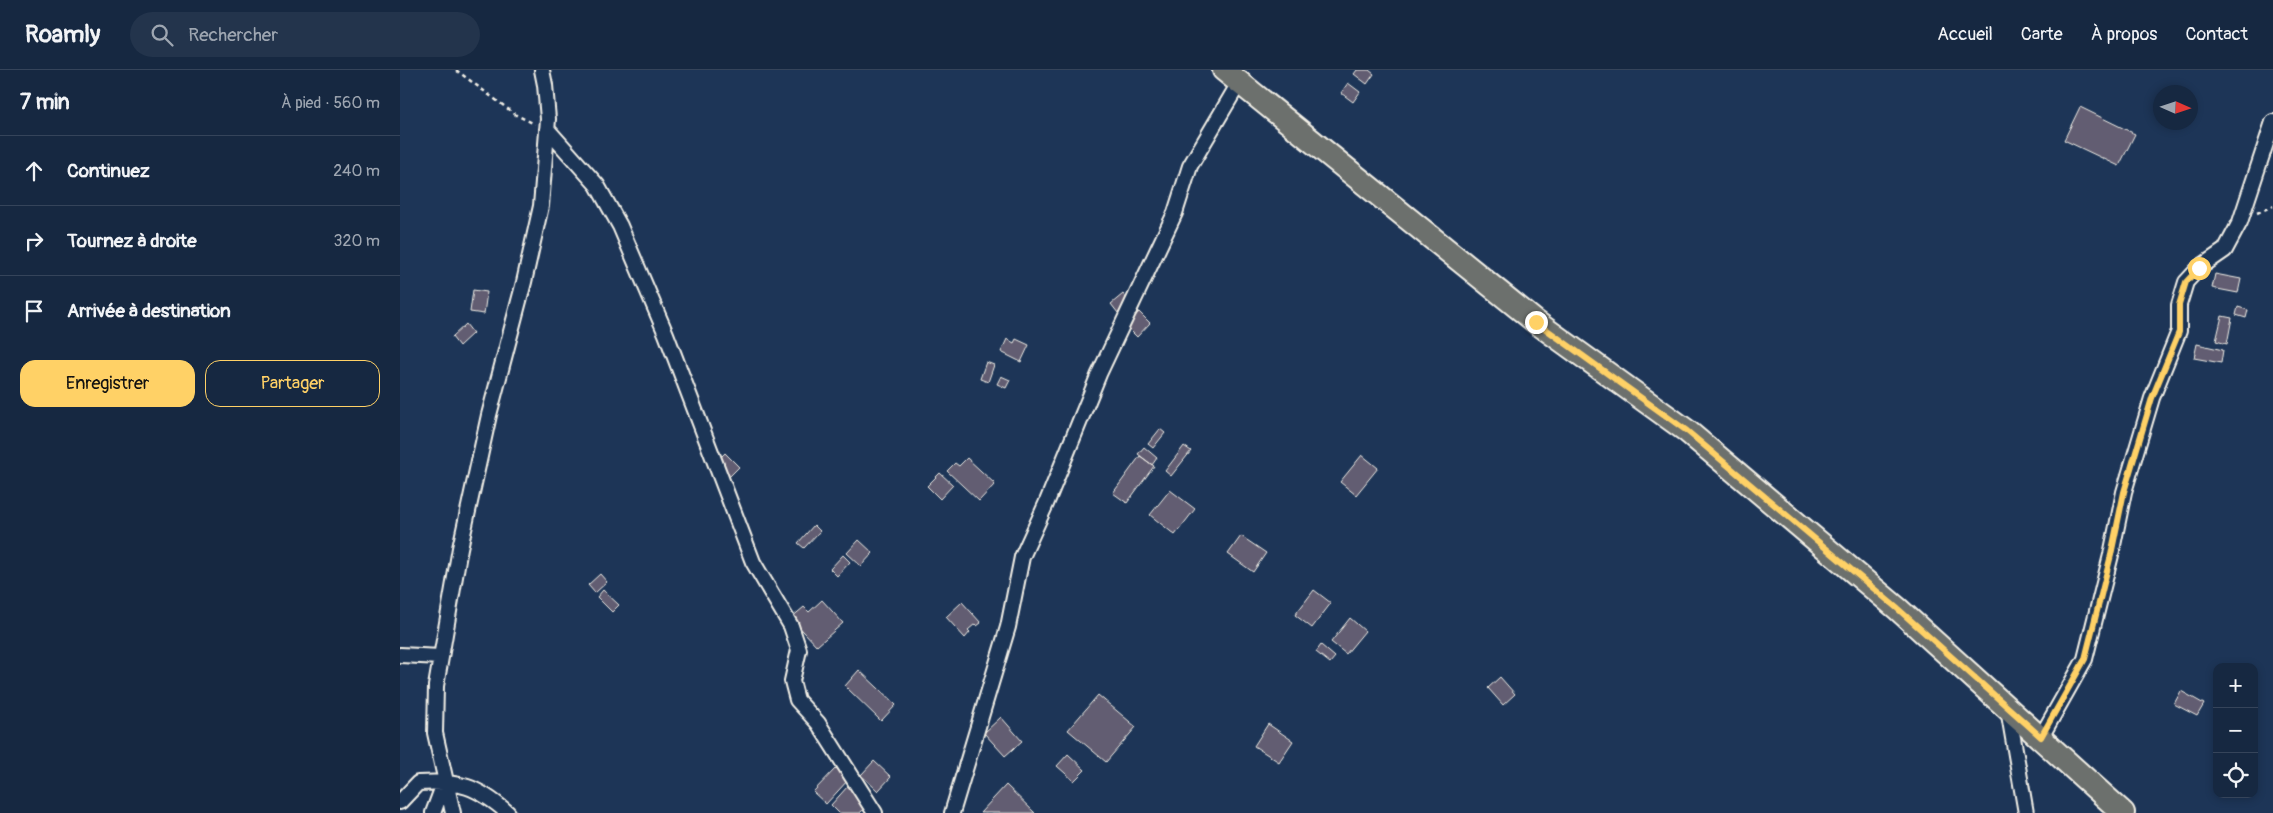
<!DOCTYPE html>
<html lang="fr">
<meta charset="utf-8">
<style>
body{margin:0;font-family:Pangolin,sans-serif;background:#23344c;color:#f1f3f6}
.controls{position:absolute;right:15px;bottom:15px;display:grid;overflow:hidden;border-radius:10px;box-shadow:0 2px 8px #0003}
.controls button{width:45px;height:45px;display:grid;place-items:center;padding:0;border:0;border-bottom:1px solid #35445a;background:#162841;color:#f1f3f6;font:25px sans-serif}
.compass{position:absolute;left:1753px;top:15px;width:45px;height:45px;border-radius:50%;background:#162841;box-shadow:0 2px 8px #0003;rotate:93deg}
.stop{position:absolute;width:15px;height:15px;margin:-11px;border:4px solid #ffd166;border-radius:50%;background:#fff}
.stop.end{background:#ffd166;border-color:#fff;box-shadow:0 1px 5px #0008}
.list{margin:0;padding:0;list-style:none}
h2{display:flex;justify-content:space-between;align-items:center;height:65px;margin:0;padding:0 20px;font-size:21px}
h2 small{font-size:16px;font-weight:400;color:#9ea6b1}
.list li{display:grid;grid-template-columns:32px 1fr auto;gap:15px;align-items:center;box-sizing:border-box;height:70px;padding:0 20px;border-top:1px solid #35445a}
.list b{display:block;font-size:19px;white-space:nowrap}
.list em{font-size:16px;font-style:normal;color:#9ea6b1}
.actions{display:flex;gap:10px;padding:15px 20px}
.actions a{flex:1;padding:11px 0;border:1px solid #ffd166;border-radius:15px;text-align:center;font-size:18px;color:#ffd166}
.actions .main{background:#ffd166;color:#111}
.icon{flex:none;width:28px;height:28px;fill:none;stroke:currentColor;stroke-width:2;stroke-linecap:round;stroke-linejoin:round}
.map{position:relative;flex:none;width:1873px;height:743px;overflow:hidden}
header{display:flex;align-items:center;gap:30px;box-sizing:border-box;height:70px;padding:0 25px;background:#162841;border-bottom:1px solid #35445a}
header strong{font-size:24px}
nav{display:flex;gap:28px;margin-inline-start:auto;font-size:18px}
.search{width:350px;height:45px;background:#23344c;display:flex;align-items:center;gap:12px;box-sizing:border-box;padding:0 18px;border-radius:28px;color:#9ea6b1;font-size:19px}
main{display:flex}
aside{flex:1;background:#162841}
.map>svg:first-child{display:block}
.building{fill:#625d72;stroke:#f4f1e8}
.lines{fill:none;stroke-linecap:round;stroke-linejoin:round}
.street-casing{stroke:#f4f1e8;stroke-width:18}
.primary-casing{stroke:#f4f1e8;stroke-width:26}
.path{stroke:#f4f1e8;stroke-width:2.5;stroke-dasharray:4 4;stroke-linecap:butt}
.street{stroke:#1d3557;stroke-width:14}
.primary{stroke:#6c706d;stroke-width:22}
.route{stroke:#ffd166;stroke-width:6}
</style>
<header>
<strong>Roamly</strong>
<div class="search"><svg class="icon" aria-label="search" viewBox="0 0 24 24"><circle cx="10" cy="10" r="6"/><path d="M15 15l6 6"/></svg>Rechercher</div>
<nav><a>Accueil</a><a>Carte</a><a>À propos</a><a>Contact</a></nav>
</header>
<main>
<aside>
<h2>7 min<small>À pied · 560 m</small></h2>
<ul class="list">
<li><svg class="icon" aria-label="ahead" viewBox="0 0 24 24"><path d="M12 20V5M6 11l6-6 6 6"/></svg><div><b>Continuez</b></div><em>240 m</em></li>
<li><svg class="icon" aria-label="right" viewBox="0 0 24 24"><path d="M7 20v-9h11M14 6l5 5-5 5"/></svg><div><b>Tournez à droite</b></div><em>320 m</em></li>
<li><svg class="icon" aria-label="arrive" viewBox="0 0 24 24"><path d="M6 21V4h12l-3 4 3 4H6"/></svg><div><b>Arrivée à destination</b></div></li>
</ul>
<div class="actions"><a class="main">Enregistrer</a><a>Partager</a></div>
</aside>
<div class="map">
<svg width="1873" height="743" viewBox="0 0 1873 743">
<rect width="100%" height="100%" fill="#1d3557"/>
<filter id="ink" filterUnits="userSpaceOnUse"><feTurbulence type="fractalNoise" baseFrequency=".02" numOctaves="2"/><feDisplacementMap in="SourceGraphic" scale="10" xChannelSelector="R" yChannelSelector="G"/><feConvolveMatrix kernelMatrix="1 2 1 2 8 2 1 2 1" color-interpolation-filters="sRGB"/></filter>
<g filter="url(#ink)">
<path class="building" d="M 957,0 L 969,0 L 974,4 L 967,14 L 954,4 Z
M 948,13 L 960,22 L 953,32 L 941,23 Z
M 1680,37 L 1735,64 L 1719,96 L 1664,70 Z
M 1815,204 L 1841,209 L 1838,223 L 1812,218 Z
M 73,220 L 87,222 L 84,244 L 70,242 Z
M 723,224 L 730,233 L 718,243 L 711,234 Z
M 1838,237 L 1848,240 L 1846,248 L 1836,245 Z
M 739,242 L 750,253 L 737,267 L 726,256 Z
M 1822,246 L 1832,248 L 1827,274 L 1816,271 Z
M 66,254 L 73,263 L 59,276 L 52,267 Z
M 607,269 L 614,273 L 616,269 L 629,275 L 621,292 L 601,282 Z
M 1797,274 L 1823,280 L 1821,293 L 1794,288 Z
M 586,292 L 594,295 L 588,312 L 580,309 Z
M 601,306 L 610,310 L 606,318 L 597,314 Z
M 760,359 L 765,363 L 753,378 L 748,374 Z
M 784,376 L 791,381 L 771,406 L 765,401 Z
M 744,377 L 757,388 L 752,395 L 738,384 Z
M 325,383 L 339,397 L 326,410 L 312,396 Z
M 962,385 L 978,398 L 956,425 L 940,412 Z
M 740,386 L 754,396 L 727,433 L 713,423 Z
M 567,388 L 595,414 L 579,431 L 547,401 L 555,393 L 559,396 Z
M 540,403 L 553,415 L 540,429 L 527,416 Z
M 770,420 L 795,439 L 775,465 L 750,445 Z
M 414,455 L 420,461 L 404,478 L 398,473 Z
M 841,466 L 866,483 L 853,502 L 828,484 Z
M 459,470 L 473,483 L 461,496 L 447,483 Z
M 443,485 L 450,492 L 437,506 L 430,499 Z
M 200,504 L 207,512 L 195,523 L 188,515 Z
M 203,520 L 219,535 L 212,542 L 197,527 Z
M 914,520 L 931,533 L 912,558 L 895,545 Z
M 422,530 L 443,553 L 417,576 L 391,548 L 404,537 L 409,542 Z
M 562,532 L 581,553 L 577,556 L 575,554 L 568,560 L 570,562 L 565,568 L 546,547 Z
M 950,548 L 965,561 L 946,584 L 931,572 Z
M 921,575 L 935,587 L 930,593 L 916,582 Z
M 459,600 L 496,635 L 481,651 L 445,616 Z
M 1100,607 L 1115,624 L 1103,635 L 1088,618 Z
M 1781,621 L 1804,634 L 1797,646 L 1774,634 Z
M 698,625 L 736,657 L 706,692 L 668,660 Z
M 601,647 L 622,671 L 605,686 L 584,663 Z
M 868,654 L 893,671 L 879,692 L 854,676 Z
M 668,684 L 685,700 L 674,711 L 657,696 Z
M 474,691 L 491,707 L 478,721 L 461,705 Z
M 436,698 L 449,709 L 426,734 L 413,722 Z
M 606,715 L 635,743 L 580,743 Z
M 448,716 L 468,734 L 460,743 L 439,743 L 431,735 Z"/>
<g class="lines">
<g class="street-casing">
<path id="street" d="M 147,59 L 197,115 L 220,156 L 266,264 L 353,492 L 391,556 L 399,580 L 392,611 L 397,630 L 418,653 L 475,743
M 0,585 L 41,587
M 1608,639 L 1626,743
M 1641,667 L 1685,589 L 1711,485 L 1724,422 L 1752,328 L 1779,261 L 1779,235 L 1786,212 L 1799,198 L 1825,180 L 1840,152 L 1873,52
M 0,732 L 18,713 C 59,710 77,716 108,743
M 33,743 L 45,711
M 53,743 L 35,663 L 36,616 L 60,478 L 89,345 L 124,212 L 141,136 L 148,49 L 145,15 L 142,0
M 552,743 L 608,557 L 622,487 L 646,434 L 699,304 L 775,143 L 790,96 L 839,13"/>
</g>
<g class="primary-casing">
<path id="primary" d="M 824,0 L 1136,252 L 1287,361 L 1498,539 L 1723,743"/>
</g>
<path class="path" d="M 56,0 L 116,45 L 135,54
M 1857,143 L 1873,136"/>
<use href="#street" class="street"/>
<use href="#primary" class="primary"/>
</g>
</g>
<g class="lines" filter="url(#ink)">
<path class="route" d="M 1136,252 L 1287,361 L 1498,539 L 1641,667 L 1685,589 L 1711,485 L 1724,422 L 1752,328 L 1779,262 L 1779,235 L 1786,212 L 1799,198"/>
</g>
</svg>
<div class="controls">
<button>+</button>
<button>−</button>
<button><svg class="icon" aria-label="locate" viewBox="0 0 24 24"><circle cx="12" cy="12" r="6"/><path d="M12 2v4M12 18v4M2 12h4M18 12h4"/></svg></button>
</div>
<svg class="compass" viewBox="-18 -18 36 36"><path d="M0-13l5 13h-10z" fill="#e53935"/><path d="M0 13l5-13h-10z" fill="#9ea6b1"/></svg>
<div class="stop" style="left:1799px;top:198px"></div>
<div class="stop end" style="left:1136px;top:252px"></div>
</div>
</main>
